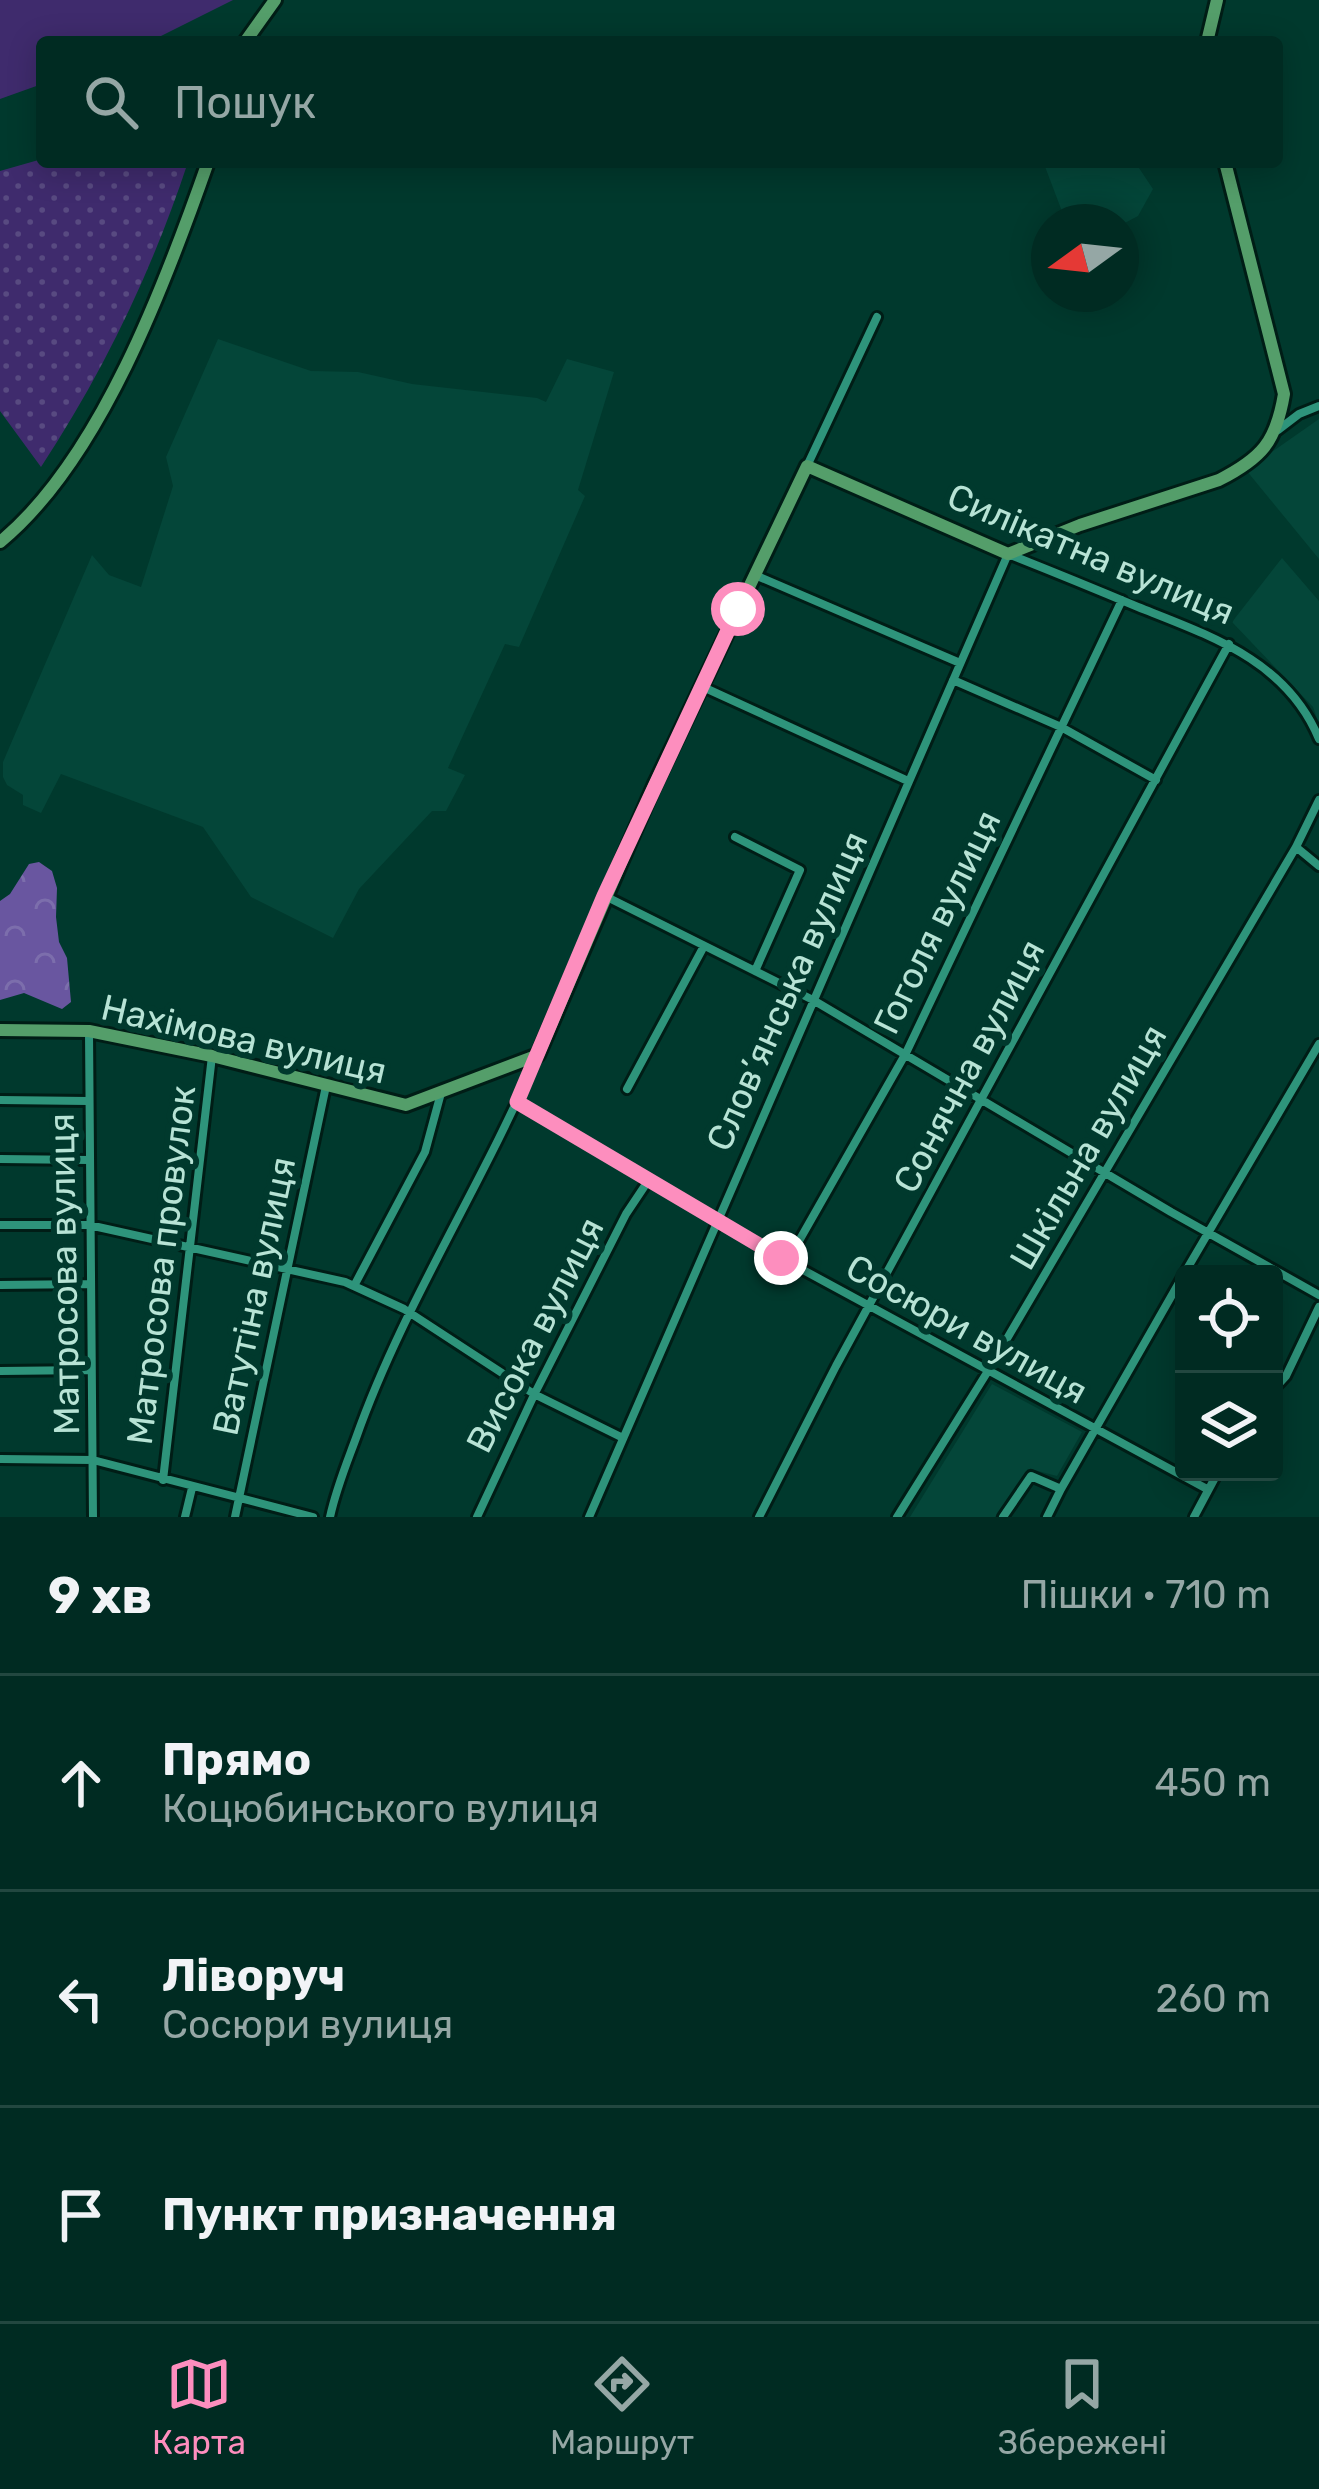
<!DOCTYPE html>
<html lang="uk">
<meta charset="utf-8">
<style>
body{margin:0;font-family:Rubik,sans-serif;background:#0e372f;color:#f1f3f6}
.controls{position:absolute;right:36px;bottom:36px;display:grid;overflow:hidden;border-radius:12px;box-shadow:0 6px 30px #0003}
.controls button{width:108px;height:108px;display:grid;place-items:center;padding:0;border:0;border-bottom:3px solid #224740;background:#002b22;color:#f1f3f6;font:60px sans-serif}
.compass{position:absolute;left:1031px;top:204px;width:108px;height:108px;border-radius:50%;background:#002b22;box-shadow:0 6px 30px #0003;rotate:255deg}
.stop{position:absolute;width:36px;height:36px;margin:-27px;border:9px solid #fd8ebe;border-radius:50%;background:#fff}
.stop.end{background:#fd8ebe;border-color:#fff;box-shadow:0 3px 12px #0008}
.list{margin:0;padding:0;list-style:none}
h2{display:flex;justify-content:space-between;align-items:center;height:156px;margin:0;padding:0 48px;font-size:51px}
h2 small{font-size:39px;font-weight:400;color:#95a7a5}
.list li{display:grid;grid-template-columns:78px 1fr auto;gap:36px;align-items:center;box-sizing:border-box;height:216px;padding:0 48px;border-top:3px solid #224740}
.list b{display:block;font-size:45px;white-space:nowrap}
.list p{margin:0;font-size:39px;white-space:nowrap;color:#95a7a5}
.list em{font-size:39px;font-style:normal;color:#95a7a5}
.icon{flex:none;width:66px;height:66px;fill:none;stroke:currentColor;stroke-width:2;stroke-linecap:round;stroke-linejoin:round}
.map{position:relative;flex:none;width:1319px;height:1517px;overflow:hidden}
.search{position:absolute;background:#002b22;box-shadow:0 6px 30px #0003;left:36px;right:36px;top:36px;height:132px;display:flex;align-items:center;gap:30px;box-sizing:border-box;padding:0 42px;border-radius:12px;color:#95a7a5;font-size:45px}
.sheet{height:804px;background:#002b22}
nav{display:flex;justify-content:space-around;align-items:center;box-sizing:border-box;height:168px;border-top:3px solid #224740;background:#002b22;font-size:33px;color:#95a7a5}
nav a{display:grid;justify-items:center;gap:6px}
nav .on{color:#fd8ebe}
.map>svg:first-child{display:block}
.built{fill:#044639}
.grass{fill:url(#grass-dots)}
.forest{fill:url(#forest-crowns)}
.green{fill:#3f2b6d}
.lines{fill:none;stroke-linecap:round;stroke-linejoin:round}
.street-casing{stroke:#001d16;stroke-width:14}
.secondary-casing{stroke:#001d16;stroke-width:18}
.street{stroke:#2e947b;stroke-width:8}
.secondary{stroke:#549e6a;stroke-width:12}
.route{stroke:#fd8ebe;stroke-width:15}
.labels{text-anchor:middle;dominant-baseline:central;stroke-width:12;stroke-linejoin:round;paint-order:stroke}
.street-label{font-size:36px;fill:#b7e3d5;stroke:#00392d}
</style>
<div class="map">
<svg width="1319" height="1517" viewBox="0 0 1319 1517">
<defs>
<pattern id="grass-dots" width="8" height="8" patternUnits="userSpaceOnUse" patternTransform="scale(3)"><rect width="8" height="8" fill="#3f2b6d"/><path d="M2 2h.1M6 6h.1" fill="none" stroke="#584a81" stroke-width="1.8" stroke-linecap="round"/></pattern>
<pattern id="forest-crowns" width="20" height="18" patternUnits="userSpaceOnUse" patternTransform="scale(3)"><rect width="20" height="18" fill="#6956a0"/><path d="M2 6a3 3 0 1 1 6 0M12 15a3 3 0 1 1 6 0" fill="none" stroke="#7c6eac"/></pattern>
</defs>
<rect width="100%" height="100%" fill="#00392d"/>
<path class="built" d="M 1050,162 L 1135,162 L 1153,189 L 1138,216 L 1121,225 L 1121,222 L 1066,222 L 1044,164 Z
M 218,339 L 311,371 L 358,372 L 412,384 L 537,398 L 546,402 L 567,359 L 614,372 L 578,490 L 585,496 L 519,647 L 505,644 L 448,768 L 465,775 L 446,811 L 432,811 L 359,889 L 333,938 L 251,897 L 203,827 L 61,774 L 41,813 L 23,805 L 23,795 L 7,785 L 3,777 L 3,762 L 92,555 L 109,575 L 141,587 L 173,486 L 166,457 Z
M 1319,419 L 1319,559 L 1246,470 Z
M 1282,558 L 1319,601 L 1319,724 L 1313,707 L 1232,622 Z
M 992,1384 L 1082,1432 L 1057,1476 L 1030,1469 L 995,1517 L 910,1517 Z"/>
<path class="grass" d="M 42,159 L 42,162 L 188,162 C 152,271 104,371 41,467 L 0,411 L 0,171 Z"/>
<path class="forest" d="M 39,862 L 52,871 L 57,888 L 56,917 L 59,942 L 67,958 L 71,1002 L 62,1009 L 24,993 L 0,1000 L 0,901 L 10,894 L 29,864 Z"/>
<path class="green" d="M 0,0 L 233,0 L 149,42 L 42,42 L 42,84 L 0,99 Z"/>
<g class="lines">
<g class="street-casing">
<path id="street" d="M 1278,430 L 1299,414 L 1319,406
M 807,466 L 877,317
M 755,575 L 960,663
M 953,680 L 1061,727 L 1156,780
M 703,687 L 908,781
M 735,837 L 800,870 L 755,971
M 1296,847 L 1319,866
M 605,896 L 813,1000 L 1171,1212 L 1319,1295
M 89,1033 L 93,1517
M 627,1089 L 704,946
M 0,1100 L 88,1101
M 517,1102 L 781,1258 L 1207,1489
M 0,1159 L 89,1160
M 0,1225 L 89,1225 L 345,1282 L 404,1309 L 534,1394 L 623,1438
M 787,1262 L 906,1053 L 1122,600
M 1184,1274 L 1319,1044
M 0,1285 L 90,1284
M 354,1286 L 425,1152 L 441,1093
M 0,1371 L 91,1370
M 1274,1389 L 1286,1376 L 1319,1307
M 0,1459 L 93,1460 L 313,1517
M 163,1480 L 212,1056
M 185,1517 L 192,1488
M 235,1517 L 326,1086
M 330,1517 C 336,1489 346,1465 356,1438 C 403,1305 482,1186 537,1056
M 477,1517 L 534,1395 L 626,1214 L 648,1181
M 589,1517 L 1008,554 C 1051,571 1095,589 1138,607 C 1211,636 1287,661 1319,739
M 759,1517 L 836,1366 L 1229,644
M 897,1517 L 988,1371 L 1296,847 L 1319,800
M 1003,1517 L 1031,1476 L 1061,1489 L 1184,1274
M 1047,1517 L 1061,1489
M 1194,1517 L 1218,1472"/>
</g>
<g class="secondary-casing">
<path id="secondary" d="M 245,42 L 275,0
M 1207,42 L 1217,0
M 0,542 C 100,460 166,282 208,162
M 0,1030 L 89,1031 L 212,1056 L 406,1105 L 538,1055 L 654,786 L 807,466 L 1008,554 L 1080,525 L 1219,480 C 1262,458 1276,442 1284,394 L 1225,162"/>
</g>
<use href="#street" class="street"/>
<use href="#secondary" class="secondary"/>
</g>
<g class="lines">
<path class="route" d="M 738,609 L 604,896 L 517,1102 L 781,1258"/>
</g>
<g class="labels">
<g class="street-label">
<text transform="translate(1091 554) rotate(23)">Силікатна вулиця</text>
<text transform="translate(937 922) rotate(-64)">Гоголя вулиця</text>
<text transform="translate(787 991) rotate(-66)">Слов’янська вулиця</text>
<text transform="translate(244 1039) rotate(13)">Нахімова вулиця</text>
<text transform="translate(969 1066) rotate(-62)">Сонячна вулиця</text>
<text transform="translate(1088 1147) rotate(-60)">Шкільна вулиця</text>
<text transform="translate(161 1265) rotate(-83)">Матросова провулок</text>
<text transform="translate(64 1274) rotate(-91)">Матросова вулиця</text>
<text transform="translate(254 1296) rotate(-78)">Ватутіна вулиця</text>
<text transform="translate(967 1329) rotate(29)">Сосюри вулиця</text>
<text transform="translate(535 1335) rotate(-63)">Висока вулиця</text>
</g>
</g>
</svg>
<div class="controls">
<button><svg class="icon" aria-label="locate" viewBox="0 0 24 24"><circle cx="12" cy="12" r="6"/><path d="M12 2v4M12 18v4M2 12h4M18 12h4"/></svg></button>
<button><svg class="icon" aria-label="layers" viewBox="0 0 24 24"><path d="M12 4l9 5-9 5-9-5zM3 14l9 5 9-5"/></svg></button>
</div>
<svg class="compass" viewBox="-18 -18 36 36"><path d="M0-13l5 13h-10z" fill="#e53935"/><path d="M0 13l5-13h-10z" fill="#95a7a5"/></svg>
<div class="stop" style="left:738px;top:609px"></div>
<div class="stop end" style="left:781px;top:1258px"></div>
<div class="search"><svg class="icon" aria-label="search" viewBox="0 0 24 24"><circle cx="10" cy="10" r="6"/><path d="M15 15l6 6"/></svg>Пошук</div>
</div>
<section class="sheet">
<h2>9 хв<small>Пішки · 710 m</small></h2>
<ul class="list">
<li><svg class="icon" aria-label="ahead" viewBox="0 0 24 24"><path d="M12 20V5M6 11l6-6 6 6"/></svg><div><b>Прямо</b><p>Коцюбинського вулиця</p></div><em>450 m</em></li>
<li><svg class="icon" aria-label="left" viewBox="0 0 24 24"><path d="M17 20v-9H6M10 6l-5 5 5 5"/></svg><div><b>Ліворуч</b><p>Сосюри вулиця</p></div><em>260 m</em></li>
<li><svg class="icon" aria-label="arrive" viewBox="0 0 24 24"><path d="M6 21V4h12l-3 4 3 4H6"/></svg><div><b>Пункт призначення</b></div></li>
</ul>
</section>
<nav>
<a class="on"><svg class="icon" aria-label="map" viewBox="0 0 24 24"><path d="M3 6l6-2 6 2 6-2v14l-6 2-6-2-6 2zM9 4v14M15 6v14"/></svg>Карта</a>
<a><svg class="icon" aria-label="directions" viewBox="0 0 24 24"><path d="M12 3l9 9-9 9-9-9zM9 14v-3h6M13 9l2 2-2 2"/></svg>Маршрут</a>
<a><svg class="icon" aria-label="saved" viewBox="0 0 24 24"><path d="M7 4h10v16l-5-4-5 4z"/></svg>Збережені</a>
</nav>
